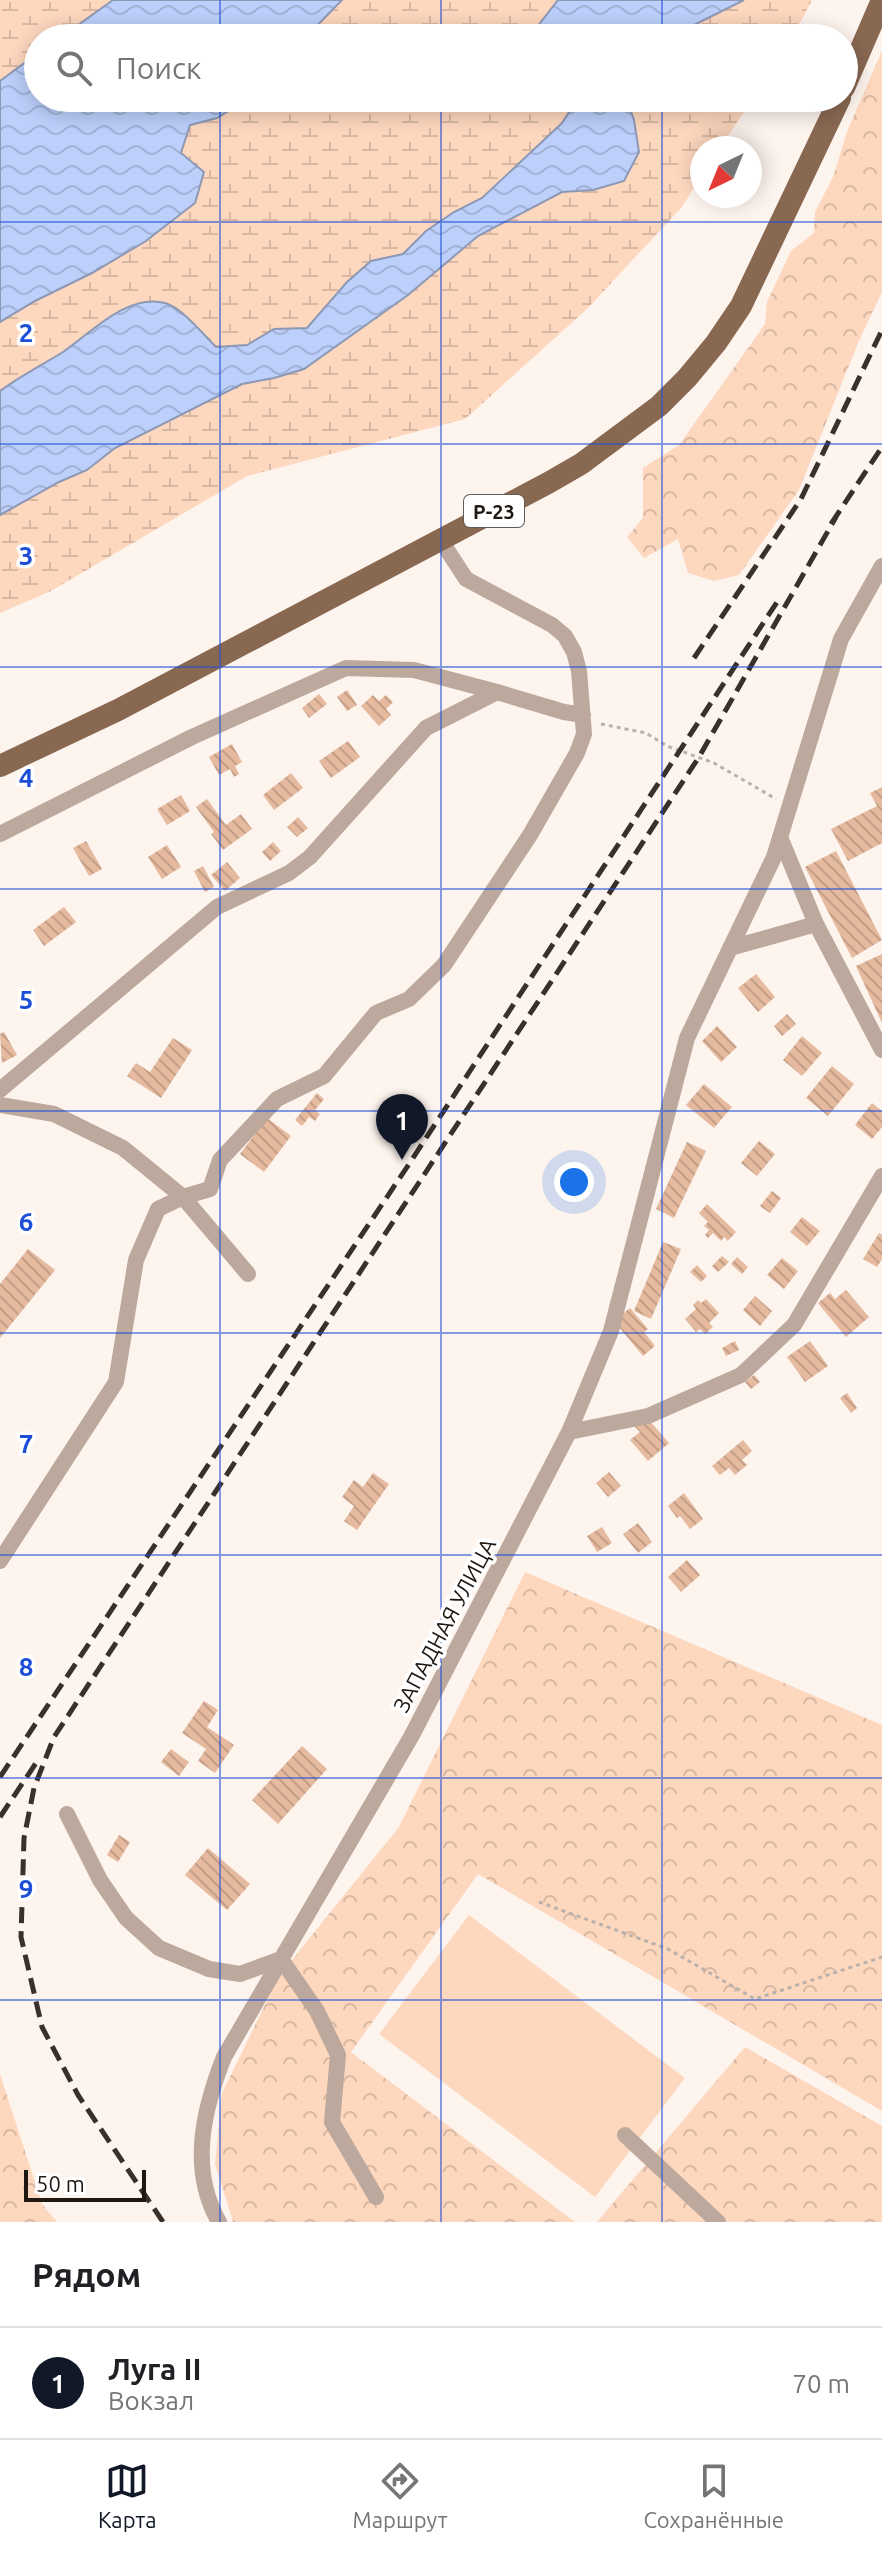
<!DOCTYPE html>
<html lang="ru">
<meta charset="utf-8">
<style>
body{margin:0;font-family:Ubuntu,sans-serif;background:#f2f2f2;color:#202124}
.compass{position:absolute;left:690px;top:136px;width:72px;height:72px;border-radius:50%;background:#fff;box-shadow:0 4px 20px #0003;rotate:223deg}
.scale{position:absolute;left:24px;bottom:20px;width:122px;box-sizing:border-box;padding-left:8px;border:4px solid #1f1712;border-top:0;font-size:22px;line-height:28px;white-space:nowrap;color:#1f1712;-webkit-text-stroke:6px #fff;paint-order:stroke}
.you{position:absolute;left:574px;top:1182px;width:28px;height:28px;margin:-20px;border:6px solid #fff;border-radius:50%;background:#1a73e8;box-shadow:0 0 0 12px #1a73e833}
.badge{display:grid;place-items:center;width:52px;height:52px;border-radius:50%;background:#111827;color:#fff;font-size:26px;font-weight:700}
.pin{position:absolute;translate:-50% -66px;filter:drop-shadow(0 2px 4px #0008)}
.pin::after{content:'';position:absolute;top:42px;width:28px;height:24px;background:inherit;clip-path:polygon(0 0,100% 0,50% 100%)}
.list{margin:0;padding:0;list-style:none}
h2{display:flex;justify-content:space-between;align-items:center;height:104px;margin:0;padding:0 32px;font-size:34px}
h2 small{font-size:26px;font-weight:400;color:#757577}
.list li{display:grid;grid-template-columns:52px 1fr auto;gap:24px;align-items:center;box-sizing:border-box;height:112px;padding:0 32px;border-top:2px solid #e0e0e0}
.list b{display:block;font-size:30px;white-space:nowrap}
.list p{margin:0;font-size:26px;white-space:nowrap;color:#757577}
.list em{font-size:26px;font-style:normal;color:#757577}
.icon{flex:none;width:44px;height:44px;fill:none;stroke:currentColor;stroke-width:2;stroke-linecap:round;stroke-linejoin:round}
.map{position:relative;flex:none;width:882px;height:2222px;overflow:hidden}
.search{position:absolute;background:#fff;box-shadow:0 4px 20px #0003;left:24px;right:24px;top:24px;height:88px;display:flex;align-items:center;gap:20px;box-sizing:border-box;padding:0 28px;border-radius:44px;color:#757577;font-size:30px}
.sheet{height:216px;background:#fff}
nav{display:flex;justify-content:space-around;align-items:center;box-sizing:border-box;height:112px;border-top:2px solid #e0e0e0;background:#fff;font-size:22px;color:#757577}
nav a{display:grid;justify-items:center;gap:4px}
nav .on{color:#111827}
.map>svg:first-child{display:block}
.green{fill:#fdd7be}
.forest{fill:url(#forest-crowns)}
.wetland{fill:url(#wetland-marsh)}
.water{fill:url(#water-waves);stroke:#8d98b5;stroke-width:2}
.building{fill:url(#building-back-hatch)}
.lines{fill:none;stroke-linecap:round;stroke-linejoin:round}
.path{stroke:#bbb1ac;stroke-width:3;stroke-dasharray:4 4;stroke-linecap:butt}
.minor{stroke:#bca89c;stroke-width:16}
.major{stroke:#896852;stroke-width:22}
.rail{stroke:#38302a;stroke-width:5;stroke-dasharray:16 8;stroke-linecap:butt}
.grid{fill:none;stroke:#1d4ed8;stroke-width:2;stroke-opacity:0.55}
.labels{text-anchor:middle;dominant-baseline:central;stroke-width:7;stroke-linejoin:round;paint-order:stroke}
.shield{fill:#fff;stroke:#625d59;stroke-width:2}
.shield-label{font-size:20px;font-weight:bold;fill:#1f1712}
.street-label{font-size:22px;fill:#1f1712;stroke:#fff}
.grid-label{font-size:26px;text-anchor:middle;font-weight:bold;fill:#1d4ed8;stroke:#fff;stroke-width:7;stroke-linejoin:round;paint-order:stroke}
</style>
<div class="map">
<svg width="882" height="2222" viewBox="0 0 882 2222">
<defs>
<pattern id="forest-crowns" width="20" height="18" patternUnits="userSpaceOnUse" patternTransform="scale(2)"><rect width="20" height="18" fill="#fdd7be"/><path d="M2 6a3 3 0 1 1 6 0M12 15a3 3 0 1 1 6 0" fill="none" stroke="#d8b8a2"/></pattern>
<pattern id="wetland-marsh" width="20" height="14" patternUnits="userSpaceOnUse" patternTransform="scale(2)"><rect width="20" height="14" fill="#fdd7be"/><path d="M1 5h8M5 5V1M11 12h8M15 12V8" fill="none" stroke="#d8b8a2"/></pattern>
<pattern id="water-waves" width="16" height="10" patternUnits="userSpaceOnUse" patternTransform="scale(2)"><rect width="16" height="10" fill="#bcd0fb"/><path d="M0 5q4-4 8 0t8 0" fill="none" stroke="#a1b2d6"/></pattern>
<pattern id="building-back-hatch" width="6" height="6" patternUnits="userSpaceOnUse" patternTransform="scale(2)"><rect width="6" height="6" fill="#e5ba9e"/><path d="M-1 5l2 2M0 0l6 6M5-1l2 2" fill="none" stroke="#c49f87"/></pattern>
</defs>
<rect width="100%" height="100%" fill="#fef4ee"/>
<path class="green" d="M 469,1915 L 685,2078 L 595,2197 L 379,2034 Z"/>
<path class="forest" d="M 882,51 L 882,292 L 858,343 L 799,490 L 739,575 L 714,581 L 688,573 L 678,539 L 644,558 L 627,537 L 643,518 L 643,468 L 679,445 L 765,324 L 767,302 L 791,251 L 814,233 L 815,212 L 833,177 L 848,129 Z
M 525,1572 L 882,1725 L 882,2111 L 478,1874 L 351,2052 L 575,2222 L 233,2222 L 215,2164 L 222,2093 L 279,1976 L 399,1827 Z
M 745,2047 L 882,2126 L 882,2222 L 597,2222 Z
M 0,2074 L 42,2204 L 57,2222 L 0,2222 Z"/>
<path class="wetland" d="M 0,0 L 812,0 L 792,38 L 38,38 L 38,98 L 753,98 L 720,148 L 702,148 L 702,175 L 681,208 L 587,309 L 465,419 L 247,476 L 51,591 L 0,613 Z"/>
<path class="water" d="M 113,0 L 342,0 L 305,38 L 60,38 Z
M 558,0 L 744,0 L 668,38 L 538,38 L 537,27 Z
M 38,53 L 38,98 L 249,98 L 217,118 L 190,125 L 181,153 L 204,172 L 195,203 L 146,241 L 92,273 L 35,301 L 0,322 L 0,81 Z
M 566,98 L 626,98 L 634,120 L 639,152 L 624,181 L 593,190 L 562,192 L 478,236 L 408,295 L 304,369 L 274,378 L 242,384 L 115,448 L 87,470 L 59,482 L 0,515 L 0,391 C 20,376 42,365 63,352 C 91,333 127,293 165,303 C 181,307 204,335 216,347 L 247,345 L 274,329 L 307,328 L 347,282 L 371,261 L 403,254 L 426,231 L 454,212 L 482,198 L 562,123 L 571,109 Z"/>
<path class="building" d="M 347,690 L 357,705 L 347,711 L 337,697 Z
M 319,694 L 327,704 L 309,718 L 302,708 Z
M 373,695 L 379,701 L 386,695 L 393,702 L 386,709 L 391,715 L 379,726 L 361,706 Z
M 348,741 L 360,757 L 331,778 L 319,761 Z
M 232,744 L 242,762 L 235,766 L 239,774 L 234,777 L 230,769 L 219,775 L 209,757 Z
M 291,773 L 303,788 L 274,810 L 263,795 Z
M 882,787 L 882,843 L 848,861 L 831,829 L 877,806 L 870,793 Z
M 181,795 L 190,811 L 167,825 L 157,809 Z
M 207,799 L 226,825 L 241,814 L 252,829 L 223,850 L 211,834 L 214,832 L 196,807 Z
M 298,817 L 308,828 L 297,837 L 287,827 Z
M 86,841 L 102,869 L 89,876 L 73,848 Z
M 273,842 L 281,851 L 270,861 L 262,852 Z
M 167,845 L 181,867 L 162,879 L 148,857 Z
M 836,851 L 882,940 L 852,958 L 805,867 Z
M 227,862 L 240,878 L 225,891 L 211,875 Z
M 203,866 L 214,887 L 205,892 L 194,871 Z
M 64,907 L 76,922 L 44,946 L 33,930 Z
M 882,954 L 882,1023 L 856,966 Z
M 756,974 L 775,997 L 758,1012 L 738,988 Z
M 787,1014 L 796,1024 L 782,1036 L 774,1026 Z
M 717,1026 L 737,1047 L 721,1062 L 702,1041 Z
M 4,1032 L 17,1055 L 2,1063 L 0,1034 Z
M 802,1036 L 822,1053 L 802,1076 L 783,1060 Z
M 173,1038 L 192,1050 L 161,1098 L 127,1076 L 136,1063 L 150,1072 Z
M 832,1066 L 854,1084 L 828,1116 L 806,1098 Z
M 704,1084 L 732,1107 L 714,1128 L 686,1105 Z
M 317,1093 L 324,1099 L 315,1110 L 320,1114 L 315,1121 L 309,1117 L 302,1126 L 295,1120 Z
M 872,1103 L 882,1111 L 882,1127 L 872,1139 L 855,1125 Z
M 267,1118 L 291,1136 L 264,1172 L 240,1154 Z
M 759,1141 L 775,1154 L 757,1176 L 741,1163 Z
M 687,1142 L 706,1151 L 674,1218 L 656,1209 Z
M 772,1191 L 781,1198 L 770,1213 L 760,1206 Z
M 707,1204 L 736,1232 L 728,1241 L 724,1237 L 721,1241 L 713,1233 L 708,1238 L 705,1235 L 709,1230 L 704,1226 L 708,1222 L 699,1213 Z
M 802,1217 L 820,1231 L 807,1246 L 790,1232 Z
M 879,1233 L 882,1235 L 882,1259 L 877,1267 L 863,1259 Z
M 663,1242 L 681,1249 L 651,1319 L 634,1311 Z
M 28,1249 L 55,1270 L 0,1338 L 0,1284 Z
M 722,1256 L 729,1262 L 718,1272 L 712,1266 Z
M 737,1257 L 748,1267 L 742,1274 L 731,1264 Z
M 782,1258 L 798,1271 L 784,1289 L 767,1275 Z
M 697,1265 L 707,1276 L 701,1282 L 690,1272 Z
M 846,1290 L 869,1317 L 846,1337 L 818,1303 L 830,1293 L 835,1299 Z
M 755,1296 L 772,1311 L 760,1326 L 743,1310 Z
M 706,1299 L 719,1313 L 709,1323 L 713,1327 L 705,1334 L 700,1329 L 696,1332 L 685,1319 L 696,1309 L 693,1305 L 698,1300 L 701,1303 Z
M 630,1308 L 648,1329 L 644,1332 L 655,1346 L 643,1356 L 614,1321 Z
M 735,1341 L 739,1350 L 726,1356 L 722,1348 Z
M 810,1341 L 828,1366 L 805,1382 L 787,1357 Z
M 754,1375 L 760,1382 L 751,1389 L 745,1382 Z
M 847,1393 L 857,1408 L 851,1413 L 840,1398 Z
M 642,1412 L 669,1443 L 648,1461 L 630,1440 L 640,1432 L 630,1422 Z
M 743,1440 L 752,1451 L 742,1460 L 747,1465 L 735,1475 L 729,1468 L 720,1475 L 712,1466 Z
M 609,1472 L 621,1486 L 608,1497 L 596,1483 Z
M 373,1473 L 389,1484 L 357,1530 L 344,1521 L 354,1506 L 342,1497 L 354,1480 L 363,1487 Z
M 684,1493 L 703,1519 L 690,1529 L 680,1516 L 677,1518 L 668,1506 Z
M 638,1523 L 652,1542 L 638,1553 L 623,1534 Z
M 602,1527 L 612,1543 L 597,1552 L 587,1536 Z
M 687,1560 L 700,1575 L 681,1592 L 668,1577 Z
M 204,1701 L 218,1710 L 207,1727 L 234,1745 L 215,1773 L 198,1761 L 206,1749 L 182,1733 Z
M 302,1746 L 327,1769 L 278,1824 L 252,1800 Z
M 171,1749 L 189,1762 L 179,1776 L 161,1762 Z
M 119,1835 L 130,1842 L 118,1862 L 107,1855 Z
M 208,1848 L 250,1884 L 227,1910 L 185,1875 Z"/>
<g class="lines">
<path class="path" d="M 601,724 L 646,733 L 667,746 L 714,763 L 776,799
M 539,1902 L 668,1949 L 755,1999 L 882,1957"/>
<path class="minor" d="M 0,834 L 192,737 L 346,668 L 414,670 L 497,692
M 780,837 L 816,924
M 730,948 L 816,924 L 882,1050
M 0,1090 L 217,907 L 289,873 L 310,857 L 426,728 L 497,692 L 564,712 L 583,715
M 0,1105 L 54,1114 L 123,1148 L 183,1197 L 248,1274
M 569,1432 L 648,1416 L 741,1375 L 794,1325 L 882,1176
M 0,1561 L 116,1382 L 136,1260 L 158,1209 L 183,1197 L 210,1189 L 220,1160 L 277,1099 L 324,1076 L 376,1013 L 409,999 L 444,965 L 530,835 L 577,753 L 584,734 L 579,671 L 574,652 L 565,636 L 552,625 L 466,579 L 440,539
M 67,1814 L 100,1880 L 126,1918 L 159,1948 L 209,1969 L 240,1974 L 281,1959 L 317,2011 L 338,2055 L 332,2122 L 376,2197
M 625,2135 L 718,2222
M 219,2222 C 189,2170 203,2110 224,2057 L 411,1737 L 569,1432 L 611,1331 L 687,1038 L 774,857 L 841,639 L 882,566"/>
<path class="major" d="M 844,88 L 882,0
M 0,766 L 118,710 L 548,483 L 581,464 L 659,406 L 687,378 L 716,343 L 741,306 L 840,98"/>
<path class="rail" d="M 831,524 L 882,447
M 694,658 L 801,499 L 882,330
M 0,1777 L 409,1164 L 781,596
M 0,1817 L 36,1763
M 163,2222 L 78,2095 L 42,2027 L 21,1937 L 24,1838 L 34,1788 L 54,1737 L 699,757 L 836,517"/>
</g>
<path class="grid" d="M 220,0 L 220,38M 441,0 L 441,38M 662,0 L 662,38M 220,98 L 220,2222M 441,98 L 441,2222M 662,98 L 662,2222M 0,222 L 882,222M 0,444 L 882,444M 0,667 L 882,667M 0,889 L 882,889M 0,1111 L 882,1111M 0,1333 L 882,1333M 0,1555 L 882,1555M 0,1778 L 882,1778M 0,2000 L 882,2000"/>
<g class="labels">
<rect class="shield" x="464" y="495" width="60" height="32" rx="6"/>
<g class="shield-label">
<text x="494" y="511">Р-23</text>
</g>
<g class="street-label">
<text transform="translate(444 1625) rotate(-62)">ЗАПАДНАЯ УЛИЦА</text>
</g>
</g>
<g class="grid-label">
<text x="26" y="342">2</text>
<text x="26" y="565">3</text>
<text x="26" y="787">4</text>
<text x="26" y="1009">5</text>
<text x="26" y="1231">6</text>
<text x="26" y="1453">7</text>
<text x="26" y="1676">8</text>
<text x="26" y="1898">9</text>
</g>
</svg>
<svg class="compass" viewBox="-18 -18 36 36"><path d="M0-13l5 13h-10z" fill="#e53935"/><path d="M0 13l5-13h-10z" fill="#757577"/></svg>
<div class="scale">50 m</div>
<div class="you"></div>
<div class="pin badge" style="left:402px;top:1160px">1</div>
<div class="search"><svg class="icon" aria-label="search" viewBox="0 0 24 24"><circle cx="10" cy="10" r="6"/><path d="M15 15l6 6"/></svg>Поиск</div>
</div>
<section class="sheet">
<h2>Рядом<small></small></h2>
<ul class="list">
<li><span class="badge">1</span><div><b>Луга II</b><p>Вокзал</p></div><em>70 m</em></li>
</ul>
</section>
<nav>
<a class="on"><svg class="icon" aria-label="map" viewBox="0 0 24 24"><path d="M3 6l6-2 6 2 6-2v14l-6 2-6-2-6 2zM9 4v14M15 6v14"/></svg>Карта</a>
<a><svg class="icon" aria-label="directions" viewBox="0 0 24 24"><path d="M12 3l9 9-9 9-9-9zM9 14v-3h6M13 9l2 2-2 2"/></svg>Маршрут</a>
<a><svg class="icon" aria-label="saved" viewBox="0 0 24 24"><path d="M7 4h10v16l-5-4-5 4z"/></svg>Сохранённые</a>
</nav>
